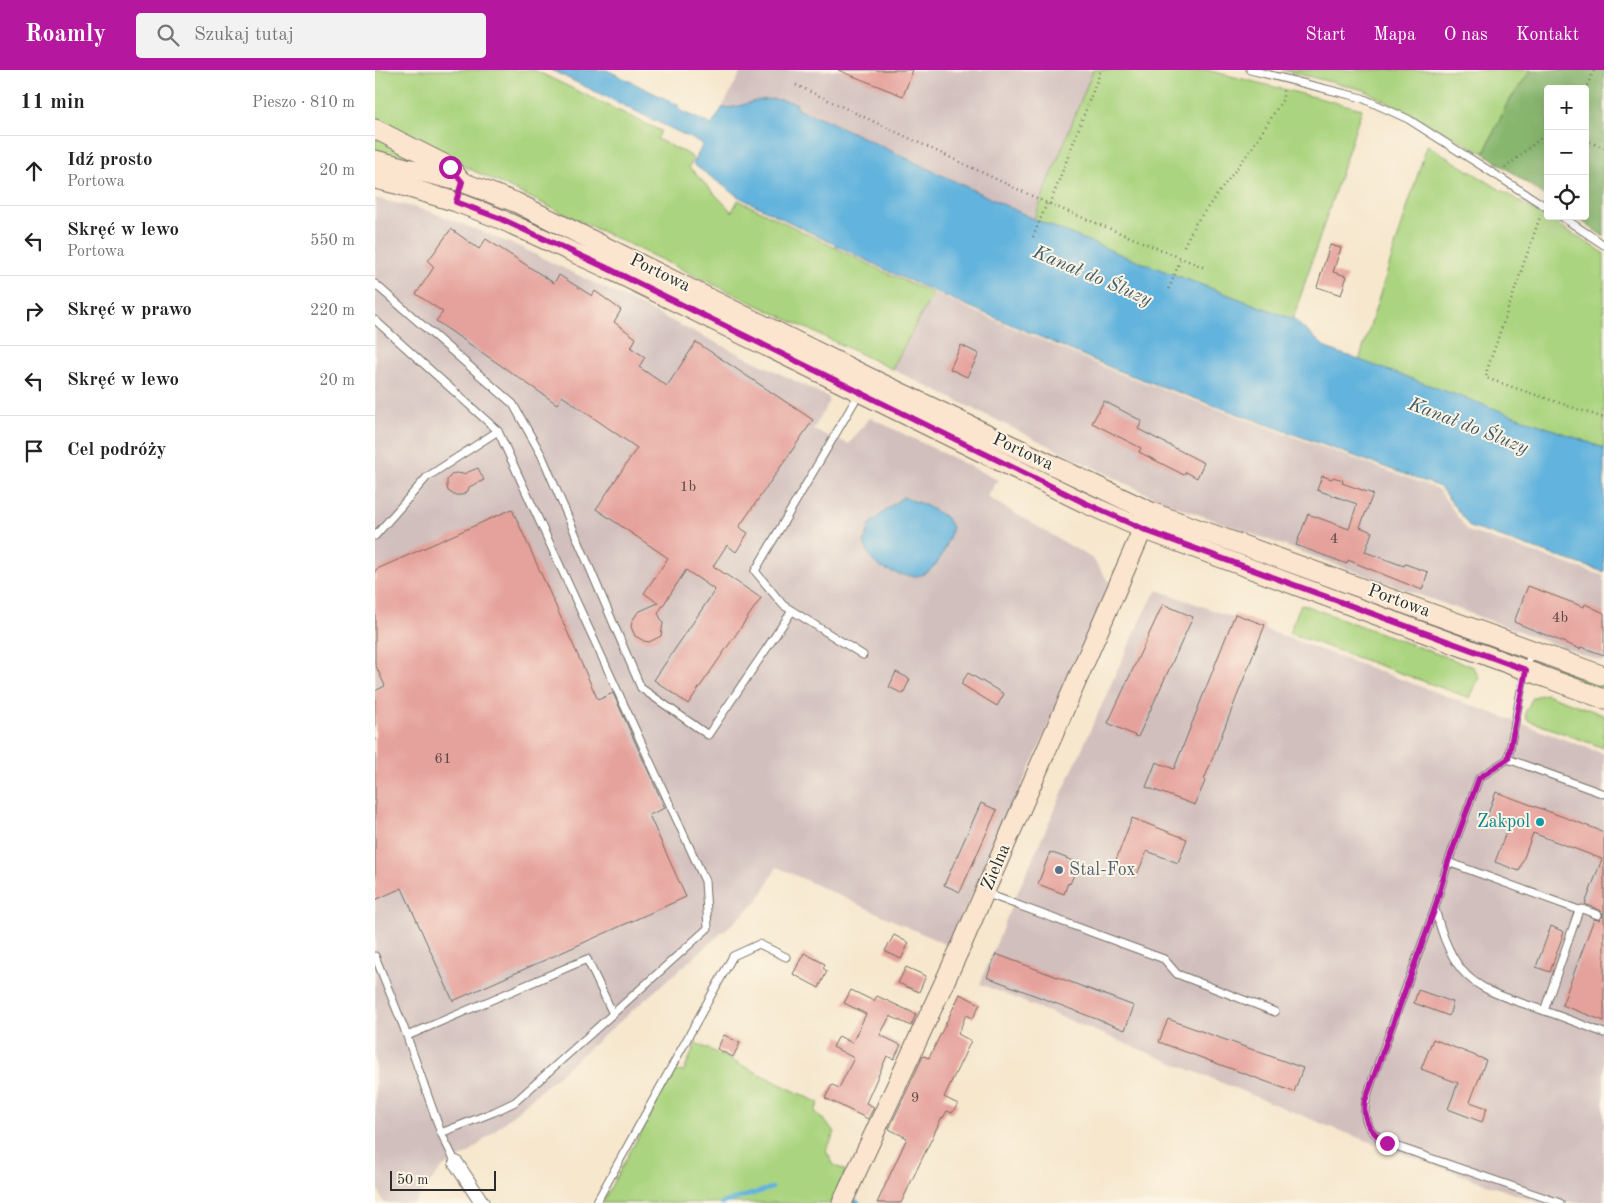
<!DOCTYPE html>
<html lang="pl">
<meta charset="utf-8">
<style>
body{margin:0;font-family:"Old Standard TT",serif;background:#f2f2f2;color:#222}
.controls{position:absolute;right:15px;top:15px;display:grid;overflow:hidden;border-radius:5px;box-shadow:0 5px 20px #0002}
.controls button{width:45px;height:45px;display:grid;place-items:center;padding:0;border:0;border-bottom:1px solid #e0e0e0;background:#fff;color:#222;font:25px sans-serif}
.scale{position:absolute;left:15px;bottom:12px;width:106px;box-sizing:border-box;padding-left:5px;border:2px solid #2b2b2b;border-top:0;font-size:14px;line-height:18px;white-space:nowrap;color:#2b2b2b;-webkit-text-stroke:4px #fcf5e5;paint-order:stroke}
.stop{position:absolute;width:15px;height:15px;margin:-11px;border:4px solid #b5179e;border-radius:50%;background:#fff}
.stop.end{background:#b5179e;border-color:#fff;box-shadow:0 1px 5px #0008}
.list{margin:0;padding:0;list-style:none}
h2{display:flex;justify-content:space-between;align-items:center;height:65px;margin:0;padding:0 20px;font-size:21px}
h2 small{font-size:16px;font-weight:400;color:#767676}
.list li{display:grid;grid-template-columns:32px 1fr auto;gap:15px;align-items:center;box-sizing:border-box;height:70px;padding:0 20px;border-top:1px solid #e0e0e0}
.list b{display:block;font-size:19px;white-space:nowrap}
.list p{margin:0;font-size:16px;white-space:nowrap;color:#767676}
.list em{font-size:16px;font-style:normal;color:#767676}
.icon{flex:none;width:28px;height:28px;fill:none;stroke:currentColor;stroke-width:2;stroke-linecap:round;stroke-linejoin:round}
.map{position:relative;flex:none;width:1229px;height:1133px;overflow:hidden}
header{display:flex;align-items:center;gap:30px;box-sizing:border-box;height:70px;padding:0 25px;background:#b5179e;color:#fff}
header strong{font-size:24px}
nav{display:flex;gap:28px;margin-inline-start:auto;font-size:18px}
.search{width:350px;height:45px;background:#f2f2f2;display:flex;align-items:center;gap:12px;box-sizing:border-box;padding:0 18px;border-radius:5px;color:#767676;font-size:19px}
main{display:flex}
aside{flex:1;background:#fff}
.map>svg:first-child{display:block}
.industrial{fill:#d1bfbd}
.green{fill:#aad47f;stroke:#6a8055}
.forest{fill:#87b66e;stroke:#59704c}
.water{fill:#62b3dd;stroke:#466f84}
.lines{fill:none;stroke-linecap:round;stroke-linejoin:round}
.stream{stroke:#62b3dd;stroke-width:4.5}
.building{fill:#e5a19b}
.lane-casing{stroke:#726d64;stroke-width:9}
.street-casing{stroke:#726d64;stroke-width:16}
.secondary-casing{stroke:#726d64;stroke-width:21}
.path{stroke:#726d64;stroke-width:2.5;stroke-dasharray:1 4;stroke-linecap:butt}
.lane{stroke:#fff;stroke-width:7}
.street{stroke:#fff;stroke-width:14}
.secondary{stroke:#fce5cf;stroke-width:19}
.route{stroke:#b5179e;stroke-width:6}
.culture-dot{fill:#0f9aa8;stroke:#fcf5e5;stroke-width:2}
.service-dot{fill:#5c6f8a;stroke:#fcf5e5;stroke-width:2}
.labels{text-anchor:middle;dominant-baseline:central;stroke-width:4;stroke-linejoin:round;paint-order:stroke}
.number-label{font-size:15px;fill:#5a4847}
.street-label{font-size:18px;fill:#2b2b2b;stroke:#fcf5e5}
.culture-label{font-size:18px;fill:#0d838f;stroke:#fcf5e5;text-anchor:end}
.service-label{font-size:18px;fill:#4e5e75;stroke:#fcf5e5;text-anchor:start}
.water-label{font-size:19px;font-style:italic;fill:#3e5b69;stroke:#fcf5e5}
</style>
<header>
<strong>Roamly</strong>
<div class="search"><svg class="icon" aria-label="search" viewBox="0 0 24 24"><circle cx="10" cy="10" r="6"/><path d="M15 15l6 6"/></svg>Szukaj tutaj</div>
<nav><a>Start</a><a>Mapa</a><a>O nas</a><a>Kontakt</a></nav>
</header>
<main>
<aside>
<h2>11 min<small>Pieszo · 810 m</small></h2>
<ul class="list">
<li><svg class="icon" aria-label="ahead" viewBox="0 0 24 24"><path d="M12 20V5M6 11l6-6 6 6"/></svg><div><b>Idź prosto</b><p>Portowa</p></div><em>20 m</em></li>
<li><svg class="icon" aria-label="left" viewBox="0 0 24 24"><path d="M17 20v-9H6M10 6l-5 5 5 5"/></svg><div><b>Skręć w lewo</b><p>Portowa</p></div><em>550 m</em></li>
<li><svg class="icon" aria-label="right" viewBox="0 0 24 24"><path d="M7 20v-9h11M14 6l5 5-5 5"/></svg><div><b>Skręć w prawo</b></div><em>220 m</em></li>
<li><svg class="icon" aria-label="left" viewBox="0 0 24 24"><path d="M17 20v-9H6M10 6l-5 5 5 5"/></svg><div><b>Skręć w lewo</b></div><em>20 m</em></li>
<li><svg class="icon" aria-label="arrive" viewBox="0 0 24 24"><path d="M6 21V4h12l-3 4 3 4H6"/></svg><div><b>Cel podróży</b></div></li>
</ul>
</aside>
<div class="map">
<svg width="1229" height="1133" viewBox="0 0 1229 1133">
<rect width="100%" height="100%" fill="#fcf5e5"/>
<filter id="ink" filterUnits="userSpaceOnUse"><feTurbulence type="fractalNoise" baseFrequency=".02" numOctaves="2"/><feDisplacementMap in="SourceGraphic" scale="10" xChannelSelector="R" yChannelSelector="G"/><feConvolveMatrix kernelMatrix="1 2 1 2 8 2 1 2 1" color-interpolation-filters="sRGB"/></filter>
<filter id="wash" filterUnits="userSpaceOnUse"><feTurbulence type="fractalNoise" baseFrequency=".0096" numOctaves="4" result="noise"/><feDisplacementMap in="SourceGraphic" scale="20" xChannelSelector="R" yChannelSelector="G"/><feGaussianBlur stdDeviation="1.12" result="paint"/><feColorMatrix in="noise" values="0 0 0 0 0 0 0 0 0 0 0 0 0 0 0 0 0 1.4 0 .05"/><feComposite in="paint" operator="in"/></filter>
<g filter="url(#wash)">
<rect width="100%" height="100%" fill="#f6e7cd"/>
<path class="industrial" d="M 367,0 L 718,0 L 659,149 L 447,48 L 423,40 L 347,38 Z
M 0,128 L 54,141 L 145,177 L 453,327 L 454,332 L 438,360 L 474,374 L 492,351 L 496,348 L 623,410 L 612,427 L 718,489 L 737,517 L 574,876 L 402,797 L 382,832 L 94,1083 L 69,1096 L 39,1133 L 9,1133 L 0,1113 Z
M 558,223 L 745,304 L 1063,419 L 1093,461 L 1229,506 L 1229,592 L 787,431 L 517,299 Z
M 783,520 L 1229,684 L 1229,1133 L 1164,1133 L 960,1059 L 605,914 L 639,830 L 751,581 L 779,524 L 781,524 Z"/>
<path class="green" d="M 0,0 L 159,0 L 286,61 L 282,69 L 316,86 L 318,90 L 314,97 L 357,142 L 363,130 L 518,206 L 558,223 L 517,299 L 0,54 Z
M 718,0 L 832,0 L 987,39 L 918,249 L 752,187 L 659,149 Z
M 907,0 L 1156,0 L 1132,34 L 1109,83 L 989,20 Z
M 0,65 L 60,98 L 0,82 Z
M 1052,75 L 1229,183 L 1229,378 L 984,291 Z
M 928,505 L 1136,582 L 1136,585 L 927,508 Z
M 926,534 L 1098,597 L 1104,607 L 1095,628 L 914,563 Z
M 1173,595 L 1229,613 L 1229,621 L 1172,598 Z
M 1171,624 L 1229,645 L 1229,678 L 1152,650 L 1150,643 L 1158,627 Z
M 321,973 L 444,1033 L 440,1041 L 460,1062 L 451,1081 L 459,1095 L 471,1101 L 456,1133 L 227,1133 L 299,1002 L 309,1001 Z"/>
<path class="forest" d="M 1156,0 L 1229,0 L 1229,167 L 1200,146 L 1210,146 L 1210,19 L 1173,19 L 1173,128 L 1109,83 L 1132,34 Z"/>
<path class="water" d="M 176,0 L 232,0 L 303,35 L 303,38 L 306,41 L 337,55 L 347,38 C 360,39 373,32 386,30 C 398,28 409,30 421,33 L 423,40 L 447,48 L 659,149 L 752,187 L 918,249 L 951,278 L 1229,378 L 1229,502 L 1095,457 L 1065,417 L 744,301 L 519,204 L 364,127 L 318,94 L 328,74 Z
M 528,427 L 550,435 L 571,447 L 577,457 C 573,474 566,495 549,504 C 537,510 506,501 498,491 C 494,486 491,478 489,473 L 495,454 L 517,435 Z"/>
<g class="lines">
<path class="stream" d="M 479,1130 L 483,1133
M 347,1133 L 397,1118"/>
</g>
<g id="blocks">
<path class="building" d="M 463,0 L 538,0 L 528,26 Z
M 76,159 L 104,179 L 111,169 L 179,213 L 184,205 L 217,226 L 220,221 L 246,240 L 239,252 L 261,268 L 256,278 L 270,287 L 264,297 L 292,316 L 321,272 L 438,350 L 364,457 L 373,463 L 361,482 L 352,475 L 338,496 L 386,528 L 313,634 L 279,610 L 340,520 L 311,500 L 283,543 L 288,553 L 286,566 L 274,572 L 269,571 L 260,566 L 256,557 L 257,551 L 263,542 L 283,533 L 269,523 L 293,488 L 221,439 L 262,378 L 187,326 L 182,334 L 61,251 L 68,242 L 41,224 L 59,197 L 53,191 Z
M 955,175 L 966,178 L 958,202 L 972,206 L 966,225 L 942,217 Z
M 586,275 L 604,284 L 592,307 L 575,299 Z
M 729,331 L 767,351 L 763,359 L 829,393 L 822,408 L 811,402 L 809,405 L 764,382 L 766,378 L 717,353 Z
M 103,398 L 109,410 L 94,417 L 93,421 L 87,425 L 79,425 L 73,421 L 72,417 L 72,410 L 77,404 L 81,403 L 88,404 Z
M 947,406 L 957,409 L 958,407 L 968,410 L 967,413 L 998,424 L 985,457 L 997,462 L 990,482 L 1029,496 L 1030,494 L 1053,502 L 1047,520 L 985,495 L 973,490 L 972,494 L 921,475 L 933,444 L 974,459 L 982,434 L 942,420 Z
M 137,439 L 223,630 L 238,623 L 247,643 L 290,738 L 274,745 L 311,827 L 78,931 L 27,818 L 0,830 L 0,621 L 10,616 L 0,594 L 0,500 Z
M 1153,516 L 1209,537 L 1210,534 L 1229,543 L 1229,585 L 1206,577 L 1205,579 L 1139,552 Z
M 788,534 L 818,547 L 763,667 L 733,653 Z
M 860,544 L 890,555 L 829,710 L 830,711 L 820,735 L 771,717 L 781,692 L 799,699 Z
M 521,602 L 535,609 L 528,624 L 514,617 Z
M 593,603 L 629,624 L 622,636 L 586,614 Z
M 1121,722 L 1229,762 L 1229,951 L 1187,935 L 1219,849 L 1224,850 L 1228,846 L 1227,842 L 1225,840 L 1210,834 L 1227,789 L 1158,763 L 1144,801 L 1120,792 L 1134,754 L 1112,746 Z
M 606,733 L 622,740 L 585,822 L 569,815 Z
M 757,748 L 812,769 L 803,793 L 772,781 L 761,807 L 738,798 Z
M 675,782 L 704,793 L 695,814 L 693,813 L 689,824 L 663,814 Z
M 1176,856 L 1189,862 L 1175,902 L 1161,897 Z
M 519,865 L 534,873 L 526,889 L 510,881 Z
M 429,883 L 450,894 L 448,898 L 452,901 L 444,918 L 418,904 Z
M 621,884 L 759,936 L 750,960 L 612,907 Z
M 531,897 L 551,906 L 544,922 L 523,913 Z
M 476,920 L 499,931 L 502,926 L 541,944 L 536,956 L 515,946 L 505,965 L 526,975 L 519,989 L 512,986 L 491,1033 L 499,1037 L 493,1049 L 450,1028 L 457,1015 L 464,1018 L 479,988 L 458,977 L 464,966 L 477,973 L 491,944 L 469,933 Z
M 1043,920 L 1078,932 L 1074,946 L 1039,933 Z
M 585,924 L 605,934 L 598,948 L 591,945 L 583,964 L 596,971 L 569,1027 L 583,1034 L 577,1043 L 572,1041 L 568,1048 L 567,1047 L 526,1133 L 502,1133 L 532,1068 L 514,1059 L 548,986 L 554,988 Z
M 793,949 L 928,998 L 919,1022 L 784,972 Z
M 349,965 L 365,973 L 358,987 L 342,979 Z
M 1058,969 L 1111,990 L 1095,1032 L 1112,1038 L 1107,1052 L 1073,1039 L 1083,1013 L 1046,999 Z"/>
</g>
</g>
<g filter="url(#ink)">
<use href="#blocks" fill-opacity="0" stroke="#726d64" stroke-width="1"/>
<g class="lines">
<g class="lane-casing">
<path id="lane" d="M 875,0 L 987,28 L 1033,49 L 1173,138
M 1186,146 L 1229,175
M 0,214 L 138,334 L 167,386 L 266,618 L 333,665 L 417,541
M 0,250 L 123,361 L 330,811 L 333,858 L 140,1032 L 119,1042 L 66,1063 L 81,1093
M 484,324 L 380,501 L 408,535 L 488,585
M 0,466 L 52,407 L 123,361
M 1157,581 L 1149,605 L 1133,689 L 1104,708 L 1073,792 L 1060,838 L 998,1008 C 988,1037 982,1055 1012,1073 L 1185,1133
M 1133,689 L 1229,724
M 1073,792 L 1204,840 L 1207,839 L 1223,845
M 610,823 L 789,889 L 802,904 L 900,942
M 1060,839 C 1066,860 1072,881 1086,899 C 1105,923 1140,930 1167,940 C 1188,947 1208,955 1229,963
M 0,886 L 29,958 L 66,1063
M 1169,941 L 1204,840
M 32,966 L 212,889 L 238,944
M 221,1133 L 358,886 L 384,874 L 411,887"/>
</g>
<g class="street-casing">
<path id="street" d="M 81,1093 L 107,1133"/>
</g>
<g class="secondary-casing">
<path id="secondary" d="M 0,59 L 75,97 L 85,110
M 0,90 L 87,112 L 140,132 L 493,307 L 776,442 L 1229,606
M 0,109 L 21,114 L 81,132 L 123,148 L 232,198 L 710,433 L 768,459 L 1229,629
M 467,1133 L 587,874 L 773,447"/>
</g>
<path class="path" d="M 421,15 L 672,133 L 828,197
M 1210,20 L 1219,0
M 1210,70 L 1229,78
M 1130,98 L 1173,62
M 675,134 L 726,0
M 1166,144 L 1112,300 L 1111,308 L 1229,348
M 658,167 L 672,133
M 809,176 L 820,154 L 877,78 L 908,29 L 908,19
M 794,219 L 806,188"/>
<use href="#lane" class="lane"/>
<use href="#street" class="street"/>
<use href="#secondary" class="secondary"/>
</g>
</g>
<g class="lines" filter="url(#ink)">
<path class="route" d="M 75,97 L 87,112 L 81,132 L 124,148 L 232,198 L 710,433 L 775,462 L 1151,600 L 1133,689 L 1104,708 L 1073,792 L 1060,838 L 990,1031 C 987,1051 996,1063 1012,1073"/>
</g>
<circle class="culture-dot" cx="1165" cy="752" r="5"/>
<circle class="service-dot" cx="684" cy="800" r="5"/>
<g class="labels">
<g class="number-label">
<text x="313" y="417">1b</text>
<text x="959" y="469">4</text>
<text x="1185" y="548">4b</text>
<text x="68" y="689">61</text>
<text x="540" y="1028">9</text>
</g>
<g class="street-label">
<text transform="translate(285 203) rotate(26)">Portowa</text>
<text transform="translate(648 382) rotate(25)">Portowa</text>
<text transform="translate(1024 531) rotate(20)">Portowa</text>
<text transform="translate(621 797) rotate(-67)">Zielna</text>
</g>
<g class="culture-label">
<text x="1155" y="752">Zakpol</text>
</g>
<g class="service-label">
<text x="694" y="800">Stal-Fox</text>
</g>
<g class="water-label">
<text transform="translate(717 207) rotate(23)">Kanał do Śluzy</text>
<text transform="translate(1093 357) rotate(21)">Kanał do Śluzy</text>
</g>
</g>
</svg>
<div class="controls">
<button>+</button>
<button>−</button>
<button><svg class="icon" aria-label="locate" viewBox="0 0 24 24"><circle cx="12" cy="12" r="6"/><path d="M12 2v4M12 18v4M2 12h4M18 12h4"/></svg></button>
</div>
<div class="scale">50 m</div>
<div class="stop" style="left:75px;top:97px"></div>
<div class="stop end" style="left:1012px;top:1073px"></div>
</div>
</main>
